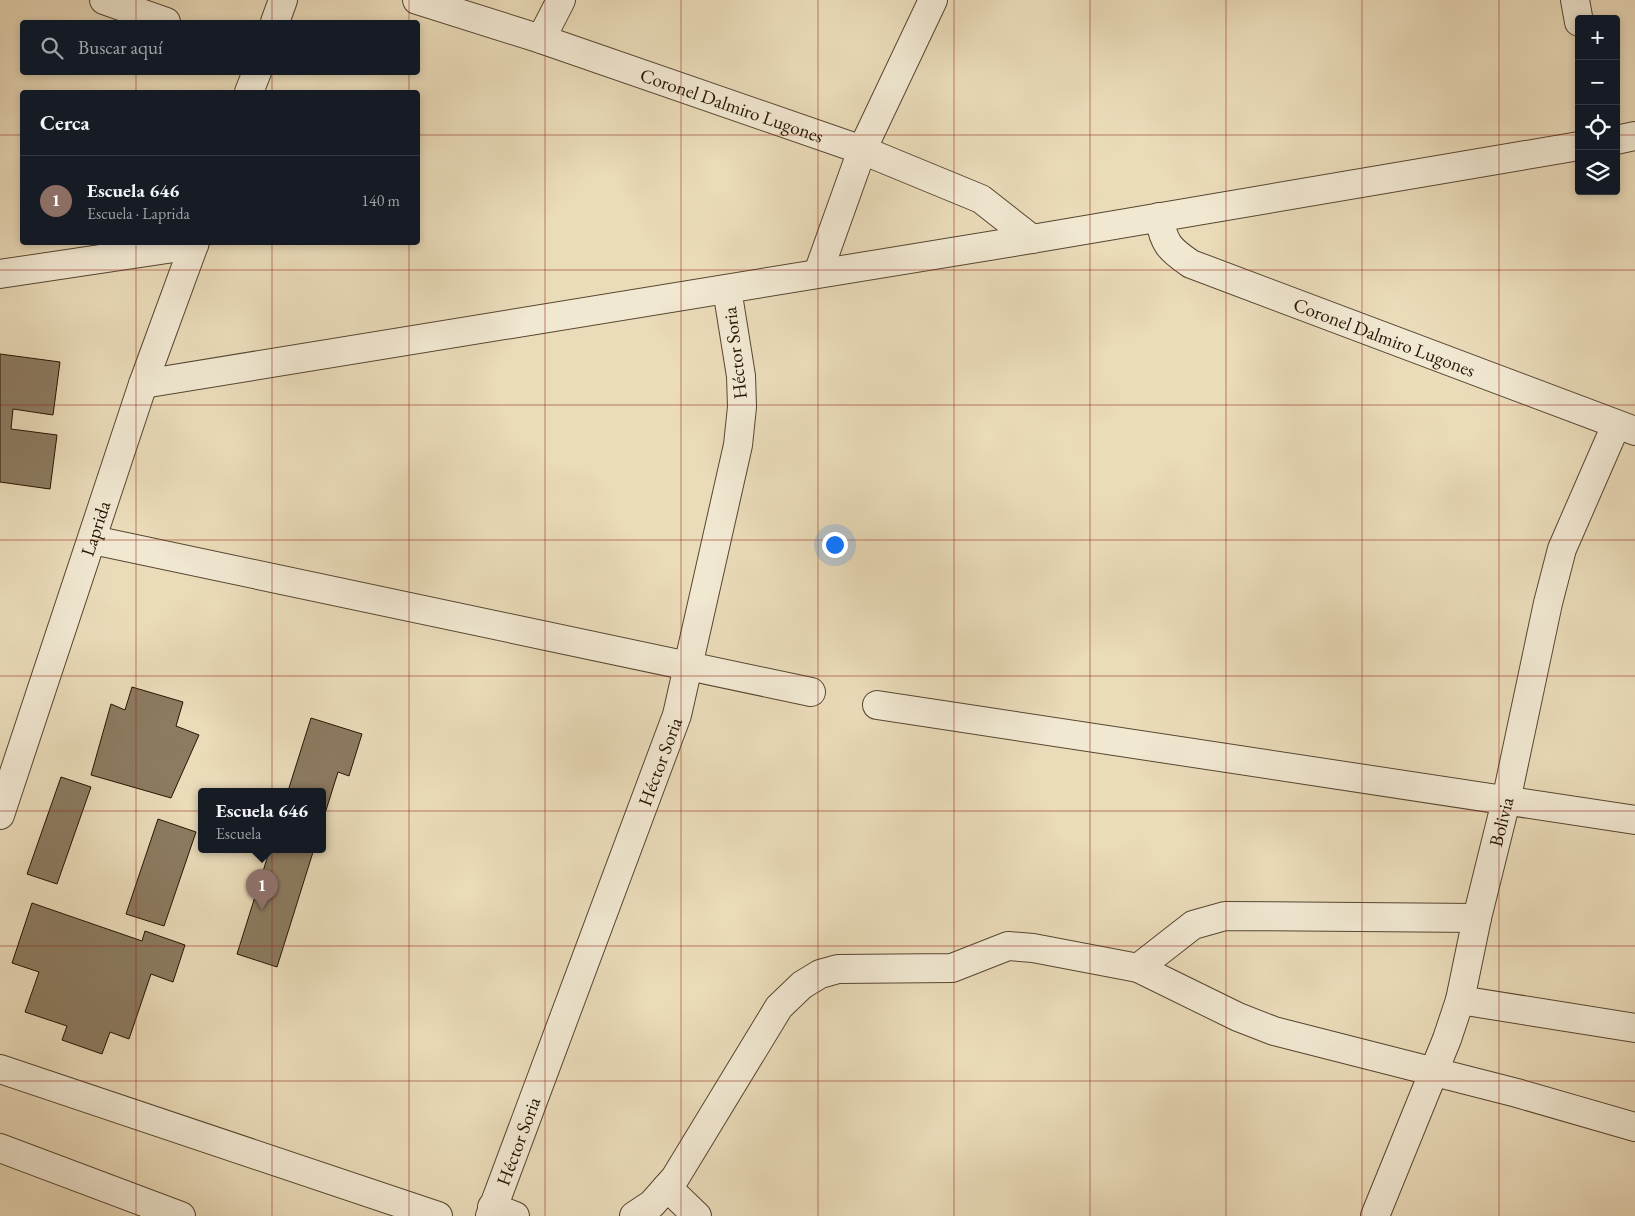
<!DOCTYPE html>
<html lang="es">
<meta charset="utf-8">
<style>
body{margin:0;font-family:"EB Garamond",serif;background:#242831;color:#f1f3f6}
.controls{position:absolute;right:15px;top:15px;display:grid;overflow:hidden;border-radius:5px;box-shadow:0 2px 8px #0003}
.controls button{width:45px;height:45px;display:grid;place-items:center;padding:0;border:0;border-bottom:1px solid #363941;background:#171b24;color:#f1f3f6;font:25px sans-serif}
.you{position:absolute;left:834px;top:544px;width:18px;height:18px;margin:-12px;border:4px solid #fff;border-radius:50%;background:#1a73e8;box-shadow:0 0 0 8px #1a73e833}
.badge{display:grid;place-items:center;width:32px;height:32px;border-radius:50%;background:#2563eb;color:#fff;font-size:16px;font-weight:700}
.pin{position:absolute;translate:-50% -41px;filter:drop-shadow(0 1px 2px #0008)}
.pin::after{content:'';position:absolute;top:26px;width:18px;height:15px;background:inherit;clip-path:polygon(0 0,100% 0,50% 100%)}
.popup{position:absolute;left:198px;top:788px;width:128px;height:65px;box-sizing:border-box;display:grid;place-content:center;border-radius:5px;background:#171b24;filter:drop-shadow(0 1px 4px #0005);font-size:16px;white-space:nowrap;color:#9ea1a6}
.popup b{font-size:19px;color:#f1f3f6}
.popup::after{content:'';position:absolute;left:50%;top:100%;margin-left:-10px;border:10px solid transparent;border-top-color:#171b24}
.list{margin:0;padding:0;list-style:none}
h2{display:flex;justify-content:space-between;align-items:center;height:65px;margin:0;padding:0 20px;font-size:21px}
h2 small{font-size:16px;font-weight:400;color:#9ea1a6}
.list li{display:grid;grid-template-columns:32px 1fr auto;gap:15px;align-items:center;box-sizing:border-box;height:90px;padding:0 20px;border-top:1px solid #363941}
.list b{display:block;font-size:19px;white-space:nowrap}
.list p{margin:0;font-size:16px;white-space:nowrap;color:#9ea1a6}
.list em{font-size:16px;font-style:normal;color:#9ea1a6}
.icon{flex:none;width:28px;height:28px;fill:none;stroke:currentColor;stroke-width:2;stroke-linecap:round;stroke-linejoin:round}
.map{position:relative;flex:none;width:1635px;height:1216px;overflow:hidden}
.search{position:absolute;background:#171b24;box-shadow:0 2px 8px #0003;left:20px;top:20px;width:400px;height:55px;display:flex;align-items:center;gap:12px;box-sizing:border-box;padding:0 18px;border-radius:5px;color:#9ea1a6;font-size:19px}
.panel{position:absolute;background:#171b24;box-shadow:0 2px 8px #0003;left:20px;top:90px;width:400px;height:155px;border-radius:5px}
.map>svg:first-child{display:block}
.building{fill:#8c7b61;stroke:#261402}
.lines{fill:none;stroke-linecap:round;stroke-linejoin:round}
.street-casing{stroke:#574630;stroke-width:30}
.street{stroke:#f1e8d2;stroke-width:28}
.grid{fill:none;stroke:#8f2418;stroke-width:1;stroke-opacity:0.55}
.labels{text-anchor:middle;dominant-baseline:central;stroke-width:4.5;stroke-linejoin:round;paint-order:stroke}
.street-label{font-size:19px;fill:#261402;stroke:#f1e8d2}
</style>
<div class="map">
<svg width="1635" height="1216" viewBox="0 0 1635 1216">
<rect width="100%" height="100%" fill="#eadbb9"/>
<filter id="stains"><feTurbulence type="fractalNoise" baseFrequency=".004" numOctaves="4"/><feColorMatrix values="0 0 0 0 .2 0 0 0 0 .09 0 0 0 0 .02 0 0 0 .5 -.17"/></filter>
<radialGradient id="worn" r=".72"><stop offset=".6" stop-color="#630" stop-opacity="0"/><stop offset="1" stop-color="#630" stop-opacity=".3"/></radialGradient>
<path class="building" d="M 0,354 L 60,362 L 53,415 L 13,409 L 11,429 L 57,435 L 50,489 L 0,482 Z
M 132,687 L 183,702 L 176,726 L 199,735 L 171,798 L 91,775 L 111,704 L 125,710 Z
M 311,718 L 362,734 L 349,776 L 338,772 L 322,823 L 322,791 L 288,791 Z
M 61,777 L 91,787 L 57,884 L 27,874 Z
M 158,819 L 196,832 L 164,926 L 126,914 Z
M 270,849 L 314,849 L 277,967 L 237,954 Z
M 32,903 L 142,941 L 145,931 L 185,945 L 173,982 L 151,974 L 129,1039 L 110,1032 L 102,1054 L 62,1040 L 67,1026 L 25,1012 L 39,972 L 12,963 Z"/>
<g class="lines">
<g class="street-casing">
<g id="street">
<path d="M 104,0 L 166,22"/>
<path id="s1" d="M 417,0 L 541,39 L 862,150 L 981,199 L 1032,239"/>
<path d="M 1575,0 L 1579,22"/>
<path d="M 275,22 L 283,0"/>
<path d="M 541,39 L 561,0"/>
<path d="M 249,92 L 257,72"/>
<path d="M 1616,140 L 1635,136"/>
<path id="s2" d="M 1159,217 C 1164,244 1169,249 1191,264 L 1635,431"/>
<path d="M 818,273 L 862,150 L 933,0"/>
<path d="M 0,274 L 194,245"/>
<path d="M 143,384 L 1032,239 L 1579,146"/>
<path d="M 93,540 L 811,692"/>
<path d="M 877,705 L 1635,820"/>
<path id="s3" d="M 0,815 L 143,384 L 195,242"/>
<path d="M 1138,968 L 1193,925 L 1225,916 L 1477,918"/>
<path d="M 1460,1000 L 1635,1028"/>
<path d="M 0,1069 L 438,1216"/>
<path d="M 0,1148 L 181,1216"/>
<path d="M 667,1187 L 697,1216"/>
<path d="M 492,1207 L 515,1216"/>
<path id="s4" d="M 490,1216 L 677,715 L 738,445 L 742,407 L 741,376 L 727,289"/>
<path d="M 634,1216 L 652,1204 L 675,1178 L 779,1007 L 802,985 L 820,974 L 838,969 L 952,968 L 1008,946 L 1033,948 L 1138,968 L 1238,1017 L 1274,1031 L 1517,1093 L 1635,1127"/>
<path id="s5" d="M 1375,1216 L 1447,1039 L 1460,1000 L 1477,918 L 1506,801 L 1548,603 L 1562,549 L 1616,425"/>
</g>
</g>
<use href="#street" class="street"/>
</g>
<path class="grid" d="M 136,0 L 136,22M 272,0 L 272,22M 409,0 L 409,22M 545,0 L 545,1216M 681,0 L 681,1216M 818,0 L 818,1216M 954,0 L 954,1216M 1090,0 L 1090,1216M 1226,0 L 1226,1216M 1362,0 L 1362,1216M 1499,0 L 1499,1216M 136,72 L 136,92M 272,72 L 272,92M 409,72 L 409,92M 0,135 L 22,135M 418,135 L 1579,135M 1616,135 L 1635,135M 136,242 L 136,1216M 272,242 L 272,1216M 409,242 L 409,1216M 0,270 L 1635,270M 0,405 L 1635,405M 0,540 L 1635,540M 0,676 L 1635,676M 0,811 L 1635,811M 0,946 L 1635,946M 0,1081 L 1635,1081"/>
<g class="labels">
<g class="street-label">
<text stroke="none"><textPath href="#s1" startOffset="332">Coronel Dalmiro Lugones</textPath></text>
<text stroke="none"><textPath href="#s2" startOffset="266">Coronel Dalmiro Lugones</textPath></text>
<text transform="translate(735 353) rotate(-97)">Héctor Soria</text>
<text stroke="none"><textPath href="#s3" startOffset="302">Laprida</textPath></text>
<text stroke="none"><textPath href="#s4" startOffset="485">Héctor Soria</textPath></text>
<text stroke="none"><textPath href="#s5" startOffset="415">Bolivia</textPath></text>
<text stroke="none"><textPath href="#s4" startOffset="80">Héctor Soria</textPath></text>
</g>
</g>
<rect width="100%" height="100%" filter="url(#stains)"/>
<rect width="100%" height="100%" fill="url(#worn)"/>
</svg>
<div class="controls">
<button>+</button>
<button>−</button>
<button><svg class="icon" aria-label="locate" viewBox="0 0 24 24"><circle cx="12" cy="12" r="6"/><path d="M12 2v4M12 18v4M2 12h4M18 12h4"/></svg></button>
<button><svg class="icon" aria-label="layers" viewBox="0 0 24 24"><path d="M12 4l9 5-9 5-9-5zM3 14l9 5 9-5"/></svg></button>
</div>
<div class="you"></div>
<div class="pin badge" style="left:262px;top:910px;background:#8d6e63">1</div>
<div class="popup"><b>Escuela 646</b>Escuela</div>
<div class="search"><svg class="icon" aria-label="search" viewBox="0 0 24 24"><circle cx="10" cy="10" r="6"/><path d="M15 15l6 6"/></svg>Buscar aquí</div>
<section class="panel">
<h2>Cerca<small></small></h2>
<ul class="list">
<li><span class="badge" style="background:#8d6e63">1</span><div><b>Escuela 646</b><p>Escuela · Laprida</p></div><em>140 m</em></li>
</ul>
</section>
</div>
